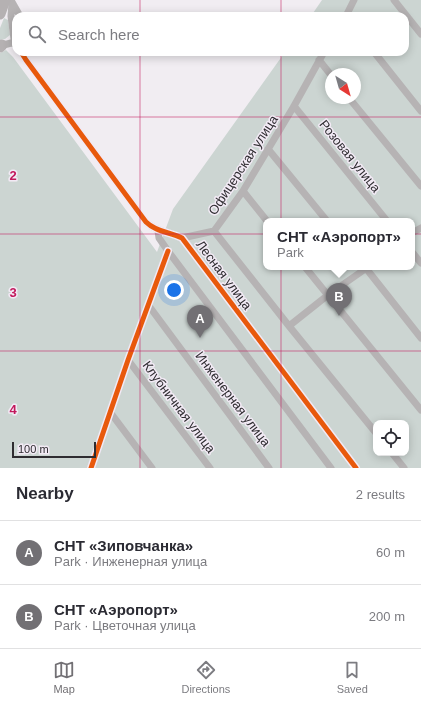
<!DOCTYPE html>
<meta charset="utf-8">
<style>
body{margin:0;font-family:Arial,sans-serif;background:#f2f2f3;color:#2b2b33}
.controls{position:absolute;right:12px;bottom:12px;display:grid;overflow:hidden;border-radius:8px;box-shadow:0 2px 10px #0003}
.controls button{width:36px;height:36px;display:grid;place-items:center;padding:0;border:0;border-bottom:1px solid #e1e1e2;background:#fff;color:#2b2b33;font:20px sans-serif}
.compass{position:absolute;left:325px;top:68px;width:36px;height:36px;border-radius:50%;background:#fff;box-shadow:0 2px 10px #0003;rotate:143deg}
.scale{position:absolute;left:12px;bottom:10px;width:84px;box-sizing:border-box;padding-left:4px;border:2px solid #2e2c30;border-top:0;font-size:11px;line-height:14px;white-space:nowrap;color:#2e2c30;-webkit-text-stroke:3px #f2eaf5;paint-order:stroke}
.you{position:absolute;left:174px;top:290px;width:14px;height:14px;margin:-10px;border:3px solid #fff;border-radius:50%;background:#1a73e8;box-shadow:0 0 0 6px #1a73e833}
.badge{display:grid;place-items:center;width:26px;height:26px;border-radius:50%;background:#727074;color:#fff;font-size:13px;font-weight:700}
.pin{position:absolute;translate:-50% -33px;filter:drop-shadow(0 1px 2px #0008)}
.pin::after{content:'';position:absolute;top:21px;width:14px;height:12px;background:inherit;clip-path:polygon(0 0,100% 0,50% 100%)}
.popup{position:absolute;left:263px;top:218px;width:152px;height:52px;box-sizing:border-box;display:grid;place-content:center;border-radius:8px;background:#fff;filter:drop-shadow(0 1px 3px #0005);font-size:13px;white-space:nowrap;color:#7c7c81}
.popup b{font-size:15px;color:#2b2b33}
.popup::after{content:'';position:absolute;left:50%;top:100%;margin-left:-8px;border:8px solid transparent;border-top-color:#fff}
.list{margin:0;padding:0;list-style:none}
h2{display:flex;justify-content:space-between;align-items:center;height:52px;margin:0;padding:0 16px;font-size:17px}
h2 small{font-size:13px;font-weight:400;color:#7c7c81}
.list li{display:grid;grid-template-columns:26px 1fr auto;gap:12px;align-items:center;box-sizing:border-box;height:64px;padding:0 16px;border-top:1px solid #e1e1e2}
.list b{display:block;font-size:15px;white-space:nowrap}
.list p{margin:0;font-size:13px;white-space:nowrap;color:#7c7c81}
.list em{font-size:13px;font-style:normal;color:#7c7c81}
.icon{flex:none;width:22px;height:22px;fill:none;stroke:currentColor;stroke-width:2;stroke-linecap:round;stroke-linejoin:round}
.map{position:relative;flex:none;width:421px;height:468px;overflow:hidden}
.search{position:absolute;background:#fff;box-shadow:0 2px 10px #0003;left:12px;right:12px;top:12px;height:44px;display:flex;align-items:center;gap:10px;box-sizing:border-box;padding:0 14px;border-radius:12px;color:#7c7c81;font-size:15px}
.sheet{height:180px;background:#fff}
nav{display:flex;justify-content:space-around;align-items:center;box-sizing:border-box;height:56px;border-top:1px solid #e1e1e2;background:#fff;font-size:11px;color:#7c7c81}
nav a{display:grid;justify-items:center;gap:2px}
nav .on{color:#727074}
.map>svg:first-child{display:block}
.green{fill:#ccd5d2;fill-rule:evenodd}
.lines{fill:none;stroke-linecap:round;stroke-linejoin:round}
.minor{stroke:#b6b3b4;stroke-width:7}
.highway{stroke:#b5b1b2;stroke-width:11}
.cycleway-casing{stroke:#f2eaf5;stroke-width:8}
.cycleway{stroke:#e8590c;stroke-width:5}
.grid{fill:none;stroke:#c2185b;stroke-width:1;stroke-opacity:0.55}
.labels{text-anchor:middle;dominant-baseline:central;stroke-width:3;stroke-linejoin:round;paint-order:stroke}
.street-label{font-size:13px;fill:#2e2c30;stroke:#f2eaf5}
.grid-label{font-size:13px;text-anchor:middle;font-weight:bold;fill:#c2185b;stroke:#f2eaf5;stroke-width:3;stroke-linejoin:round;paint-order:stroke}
</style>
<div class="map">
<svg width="421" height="468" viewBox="0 0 421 468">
<rect width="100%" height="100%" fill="#f1edf2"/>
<path class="green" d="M 322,0 L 421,0 L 421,468 L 0,468 L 0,53 L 6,50 L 13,57 L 157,252 L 173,209 L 285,52 L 405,52 L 405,16 L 311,16 ZM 331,74 L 355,74 L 355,98 L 331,98 ZM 266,221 L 412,221 L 412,267 L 266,267 ZM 376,423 L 406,423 L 406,453 L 376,453 Z
M 4,18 L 8,20 L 10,35 L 5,39 L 0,40 L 0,28 Z"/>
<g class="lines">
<path class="minor" d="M 394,0 L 421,34
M 12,2 L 20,16
M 12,3 L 11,16 L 14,39
M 346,16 L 354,0
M 0,46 L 11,43 L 16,44
M 21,52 L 26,60 L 146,222 C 156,232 170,232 182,238 L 356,468
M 324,52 L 294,106 L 243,191 L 214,231 L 289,326 L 376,433
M 374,52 L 421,111
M 319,60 L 331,75
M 349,98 L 421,186
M 294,106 L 387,221
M 268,149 L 327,221
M 243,191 L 267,221
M 158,231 L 159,238 L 168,251 L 331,468
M 412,233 L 421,228
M 182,238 L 214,231
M 412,252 L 421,263
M 305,267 L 421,410
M 365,267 L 421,338
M 149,306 L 269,468
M 289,326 L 328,295 L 368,267
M 128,360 L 210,468
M 110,412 L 152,468
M 392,453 L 404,468
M 91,468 L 128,360 L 168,251"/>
<path class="highway" d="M 0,14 L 5,0
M 0,47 L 2,45"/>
<g class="cycleway-casing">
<path id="cycleway" d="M 21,52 L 26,60 L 146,222 C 156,232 170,232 182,238 L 356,468
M 91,468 L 128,360 L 168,251"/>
</g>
<use href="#cycleway" class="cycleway"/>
</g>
<path class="grid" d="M 140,0 L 140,16M 281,0 L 281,16M 140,52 L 140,468M 281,52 L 281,468M 0,117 L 421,117M 0,234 L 421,234M 0,351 L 421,351"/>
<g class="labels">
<g class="street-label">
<text transform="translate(350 156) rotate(51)">Розовая улица</text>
<text transform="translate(243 165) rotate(-57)">Офицерская улица</text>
<text transform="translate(224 275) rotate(53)">Лесная улица</text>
<text transform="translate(233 399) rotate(53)">Инженерная улица</text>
<text transform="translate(179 407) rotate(53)">Клубничная улица</text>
</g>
</g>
<g class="grid-label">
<text x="13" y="180">2</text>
<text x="13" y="297">3</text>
<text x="13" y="414">4</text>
</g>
</svg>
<div class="controls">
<button><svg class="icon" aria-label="locate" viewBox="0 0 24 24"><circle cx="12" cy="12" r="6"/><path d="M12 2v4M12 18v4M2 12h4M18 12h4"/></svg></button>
</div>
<svg class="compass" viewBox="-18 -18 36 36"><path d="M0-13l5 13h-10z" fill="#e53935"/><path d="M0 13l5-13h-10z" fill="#7c7c81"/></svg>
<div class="scale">100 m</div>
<div class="you"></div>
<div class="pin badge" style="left:200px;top:338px">A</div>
<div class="pin badge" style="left:339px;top:316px">B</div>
<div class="popup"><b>СНТ «Аэропорт»</b>Park</div>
<div class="search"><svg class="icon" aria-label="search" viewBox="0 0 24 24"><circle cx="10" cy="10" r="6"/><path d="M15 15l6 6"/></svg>Search here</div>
</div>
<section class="sheet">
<h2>Nearby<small>2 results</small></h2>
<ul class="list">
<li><span class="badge">A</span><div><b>СНТ «Зиповчанка»</b><p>Park · Инженерная улица</p></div><em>60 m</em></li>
<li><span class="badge">B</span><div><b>СНТ «Аэропорт»</b><p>Park · Цветочная улица</p></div><em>200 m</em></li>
</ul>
</section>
<nav>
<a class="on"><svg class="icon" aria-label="map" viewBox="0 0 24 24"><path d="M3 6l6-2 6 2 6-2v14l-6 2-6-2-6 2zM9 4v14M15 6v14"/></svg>Map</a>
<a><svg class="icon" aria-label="directions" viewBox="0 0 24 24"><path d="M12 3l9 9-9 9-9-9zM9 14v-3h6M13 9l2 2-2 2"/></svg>Directions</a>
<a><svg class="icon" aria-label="saved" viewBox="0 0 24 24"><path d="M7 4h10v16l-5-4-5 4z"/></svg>Saved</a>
</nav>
